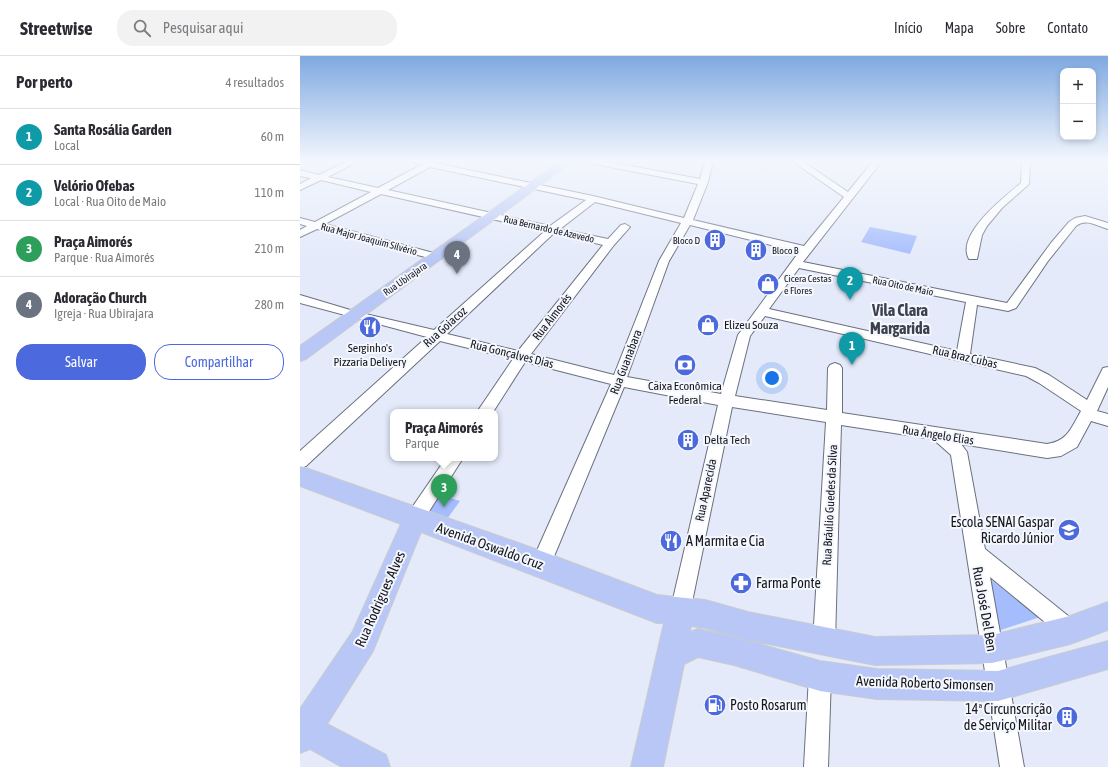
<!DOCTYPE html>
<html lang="pt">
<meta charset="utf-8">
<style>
body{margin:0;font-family:"Asap Condensed",sans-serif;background:#f2f2f3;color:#2b2b33}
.controls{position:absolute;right:12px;top:12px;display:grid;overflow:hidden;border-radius:8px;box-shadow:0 2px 6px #0003}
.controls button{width:36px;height:36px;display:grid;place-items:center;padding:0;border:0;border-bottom:1px solid #e1e1e2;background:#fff;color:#2b2b33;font:20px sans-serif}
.you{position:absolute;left:472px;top:322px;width:14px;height:14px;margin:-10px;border:3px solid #fff;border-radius:50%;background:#1a73e8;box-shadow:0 0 0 6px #1a73e833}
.badge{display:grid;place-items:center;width:26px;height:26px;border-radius:50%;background:#4c69dd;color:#fff;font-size:13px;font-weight:700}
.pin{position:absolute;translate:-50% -33px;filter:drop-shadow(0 1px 2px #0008)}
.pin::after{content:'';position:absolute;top:21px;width:14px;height:12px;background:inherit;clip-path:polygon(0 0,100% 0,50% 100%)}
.popup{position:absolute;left:90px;top:353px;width:108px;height:52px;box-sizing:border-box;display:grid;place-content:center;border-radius:8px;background:#fff;filter:drop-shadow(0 1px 3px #0005);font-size:13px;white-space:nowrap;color:#7c7c81}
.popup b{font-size:15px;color:#2b2b33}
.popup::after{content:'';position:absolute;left:50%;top:100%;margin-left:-8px;border:8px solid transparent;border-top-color:#fff}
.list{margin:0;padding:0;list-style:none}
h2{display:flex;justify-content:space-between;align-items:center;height:52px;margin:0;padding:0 16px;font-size:17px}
h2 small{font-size:13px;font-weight:400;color:#7c7c81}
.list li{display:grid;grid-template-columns:26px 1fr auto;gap:12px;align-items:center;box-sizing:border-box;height:56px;padding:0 16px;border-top:1px solid #e1e1e2}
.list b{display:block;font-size:15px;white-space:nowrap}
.list p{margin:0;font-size:13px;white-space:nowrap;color:#7c7c81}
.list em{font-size:13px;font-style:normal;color:#7c7c81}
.actions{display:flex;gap:8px;padding:12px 16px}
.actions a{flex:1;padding:9px 0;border:1px solid #4c69dd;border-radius:16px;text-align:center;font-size:14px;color:#4c69dd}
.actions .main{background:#4c69dd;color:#fff}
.icon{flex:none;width:22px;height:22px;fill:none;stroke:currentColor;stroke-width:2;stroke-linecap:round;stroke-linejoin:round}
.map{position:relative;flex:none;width:808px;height:711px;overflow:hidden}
header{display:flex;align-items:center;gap:24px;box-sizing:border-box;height:56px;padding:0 20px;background:#fff;border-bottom:1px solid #e1e1e2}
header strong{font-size:19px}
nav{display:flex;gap:22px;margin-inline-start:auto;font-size:14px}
.search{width:280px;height:36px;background:#f2f2f3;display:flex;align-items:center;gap:10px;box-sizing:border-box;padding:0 14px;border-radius:16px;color:#7c7c81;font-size:15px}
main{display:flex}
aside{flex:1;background:#fff}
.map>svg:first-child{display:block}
.green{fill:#a6bdfd}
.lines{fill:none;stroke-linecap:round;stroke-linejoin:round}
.minor-casing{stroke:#6a707e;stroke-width:2}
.major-casing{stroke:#cbcccd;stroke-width:2}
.minor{fill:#fff;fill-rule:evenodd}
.major{fill:#b8c7f5;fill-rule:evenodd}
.labels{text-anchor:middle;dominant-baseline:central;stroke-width:4;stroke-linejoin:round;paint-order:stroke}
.far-street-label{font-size:10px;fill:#14161c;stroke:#f5f7fe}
.far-poi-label{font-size:10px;fill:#14161c;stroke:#f5f7fe;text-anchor:start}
.street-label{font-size:12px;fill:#14161c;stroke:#f5f7fe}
.poi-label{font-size:12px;fill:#14161c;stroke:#f5f7fe;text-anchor:start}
.near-poi-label{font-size:14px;fill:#14161c;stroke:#f5f7fe;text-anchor:start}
.near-street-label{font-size:14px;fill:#14161c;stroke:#f5f7fe}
.district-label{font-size:16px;font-weight:bold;fill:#3c404d;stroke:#f5f7fe}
</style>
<header>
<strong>Streetwise</strong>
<div class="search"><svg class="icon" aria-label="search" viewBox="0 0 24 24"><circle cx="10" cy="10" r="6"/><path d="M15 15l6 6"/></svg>Pesquisar aqui</div>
<nav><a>Início</a><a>Mapa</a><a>Sobre</a><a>Contato</a></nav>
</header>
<main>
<aside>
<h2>Por perto<small>4 resultados</small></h2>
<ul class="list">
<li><span class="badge" style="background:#0f9aa8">1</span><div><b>Santa Rosália Garden</b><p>Local</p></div><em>60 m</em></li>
<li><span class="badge" style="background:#0f9aa8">2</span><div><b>Velório Ofebas</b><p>Local · Rua Oito de Maio</p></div><em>110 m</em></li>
<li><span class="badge" style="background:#2e9e5b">3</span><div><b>Praça Aimorés</b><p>Parque · Rua Aimorés</p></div><em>210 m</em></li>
<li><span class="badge" style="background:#6b7280">4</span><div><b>Adoração Church</b><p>Igreja · Rua Ubirajara</p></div><em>280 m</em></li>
</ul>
<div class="actions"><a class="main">Salvar</a><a>Compartilhar</a></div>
</aside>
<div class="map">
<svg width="808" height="711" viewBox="0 0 808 711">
<rect width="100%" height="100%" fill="#e4eafa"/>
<path class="green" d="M 570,171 L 617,180 L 610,198 L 561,186 Z
M 140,439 L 160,445 L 147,463 L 126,457 Z
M 689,522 L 740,561 L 698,575 Z"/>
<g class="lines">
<g class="minor-casing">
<path id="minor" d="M 47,105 L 58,105 L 28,121 L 78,132 L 121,109 L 111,105 L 134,105 L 135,107 L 293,140 L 384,162 L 398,128 L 289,107 L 285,105 L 304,105 L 400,123 L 405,105 L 413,105 L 408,126 L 393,164 L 504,190 L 544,141 L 492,105 L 502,105 L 548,136 L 573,105 L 582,105 L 503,206 L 707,247 L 751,187 L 769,166 L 775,162 L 785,160 L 808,167 L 808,173 C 796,170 787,162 776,170 L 748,205 L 716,252 L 708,255 L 677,249 L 670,298 L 735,312 L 749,319 L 787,344 L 803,312 L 808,311 L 808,331 L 797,355 L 808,358 L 808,370 L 791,365 L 777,391 L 761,400 L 747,402 L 661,388 L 667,396 L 685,493 L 777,567 L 780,574 L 777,581 L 770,584 L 763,581 L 690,521 L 724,711 L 700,711 L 651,399 L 633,383 L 541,369 L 535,586 L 532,594 L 524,597 L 516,594 L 513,586 L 526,366 L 432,351 L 390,556 L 387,563 L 380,566 L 373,563 L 370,556 L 418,349 L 324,331 L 248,515 L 241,517 L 234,515 L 231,508 L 311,328 L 225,306 L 193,356 L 177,356 L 213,303 L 140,285 L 6,410 L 0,412 L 0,395 L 127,281 L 0,247 L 0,239 L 57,256 L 134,274 L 245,175 L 81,138 L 25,168 L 141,199 L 142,201 L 141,203 L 133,203 L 17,173 L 0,181 L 0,174 L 7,170 L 0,168 L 0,162 L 15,166 L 71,136 L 21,124 L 0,134 L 0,128 L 11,122 L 0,120 L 0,114 L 19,119 ZM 130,111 L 286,144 L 250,170 L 88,134 ZM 295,146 L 381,167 L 359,205 L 314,319 L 231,298 L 314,189 L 330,171 L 325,168 L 321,169 L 308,183 L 260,173 ZM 390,169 L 499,196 L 438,279 L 421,338 L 327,321 L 369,205 ZM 254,177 L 303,189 L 218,295 L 147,278 ZM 499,212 L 666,246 L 657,295 L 469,253 ZM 465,260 L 726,320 L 739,327 L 781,355 C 771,372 768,385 747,388 L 542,357 L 542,312 L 540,309 L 535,307 L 530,309 L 528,312 L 527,354 L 435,340 L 450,280 Z
M 722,105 L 730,105 L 729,128 L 702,152 L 687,170 L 682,179 L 677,203 L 669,203 C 655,179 705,140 721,127 Z
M 146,402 L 163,402 L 121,468 L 115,470 L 109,468 L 106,462 L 109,456 Z
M 520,609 L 528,612 L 531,620 L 528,711 L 504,711 L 509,620 L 512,612 Z"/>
</g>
<g class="major-casing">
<path id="major" d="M 261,105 L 273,105 L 6,303 L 0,305 L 0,290 Z
M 0,410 L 241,495 L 357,539 L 405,544 L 448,556 L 575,581 L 692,579 L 770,560 L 808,546 L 808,574 L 770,588 L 692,607 L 575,609 L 448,584 L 405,572 L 391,570 L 390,576 L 398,573 L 434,581 L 520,605 L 577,613 L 698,615 L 808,585 L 808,613 L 698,645 L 577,643 L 520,635 L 434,609 L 398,601 L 384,608 L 363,711 L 331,711 L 364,567 L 357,567 L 121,476 L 73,595 L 27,668 L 86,699 L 90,711 L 42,711 L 10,693 L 0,697 L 0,653 L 53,575 L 101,468 L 0,430 Z"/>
</g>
<use href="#minor" class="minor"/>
<use href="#major" class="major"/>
</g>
<linearGradient id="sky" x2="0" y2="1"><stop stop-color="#7fa9e1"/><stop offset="0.51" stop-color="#f3f6fd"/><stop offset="1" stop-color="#f3f6fd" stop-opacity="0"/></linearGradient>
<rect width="808" height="205" fill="url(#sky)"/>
<defs>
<g id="building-disc" transform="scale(1.15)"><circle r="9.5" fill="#4c69dd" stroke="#f5f7fe"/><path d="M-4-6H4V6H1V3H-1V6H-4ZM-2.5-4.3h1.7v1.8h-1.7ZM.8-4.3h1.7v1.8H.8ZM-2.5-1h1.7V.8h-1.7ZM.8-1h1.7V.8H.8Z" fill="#fff"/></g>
<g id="shop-disc" transform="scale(1.15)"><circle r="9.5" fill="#4c69dd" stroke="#f5f7fe"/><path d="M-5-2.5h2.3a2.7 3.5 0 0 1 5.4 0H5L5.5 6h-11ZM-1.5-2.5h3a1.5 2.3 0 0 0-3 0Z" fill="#fff"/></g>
<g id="restaurant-disc" transform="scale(1.15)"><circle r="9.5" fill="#4c69dd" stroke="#f5f7fe"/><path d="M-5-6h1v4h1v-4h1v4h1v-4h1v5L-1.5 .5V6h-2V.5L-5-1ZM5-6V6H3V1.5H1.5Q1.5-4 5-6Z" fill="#fff"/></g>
<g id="bank-disc" transform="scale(1.15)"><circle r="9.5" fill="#4c69dd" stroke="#f5f7fe"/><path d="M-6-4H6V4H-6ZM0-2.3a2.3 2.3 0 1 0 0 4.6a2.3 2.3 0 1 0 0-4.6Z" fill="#fff"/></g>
<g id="university-disc" transform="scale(1.15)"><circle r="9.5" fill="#4c69dd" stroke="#f5f7fe"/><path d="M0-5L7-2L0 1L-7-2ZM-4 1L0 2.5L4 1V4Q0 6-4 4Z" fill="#fff"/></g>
<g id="pharmacy-disc" transform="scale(1.15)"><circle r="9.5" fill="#4c69dd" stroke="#f5f7fe"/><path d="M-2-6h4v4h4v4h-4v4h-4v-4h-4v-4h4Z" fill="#fff"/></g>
<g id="fuel-disc" transform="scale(1.15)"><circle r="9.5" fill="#4c69dd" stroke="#f5f7fe"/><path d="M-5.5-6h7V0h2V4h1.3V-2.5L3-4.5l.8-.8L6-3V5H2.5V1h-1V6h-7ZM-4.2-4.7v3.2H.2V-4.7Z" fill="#fff"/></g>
</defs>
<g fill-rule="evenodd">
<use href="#building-disc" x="415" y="184"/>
<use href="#building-disc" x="456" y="194"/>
<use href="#shop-disc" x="468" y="228"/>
<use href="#shop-disc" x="408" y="269"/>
<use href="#restaurant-disc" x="70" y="271"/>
<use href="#bank-disc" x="385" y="309"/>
<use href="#building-disc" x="388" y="384"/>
<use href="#university-disc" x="769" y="474"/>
<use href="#restaurant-disc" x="371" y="485"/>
<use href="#pharmacy-disc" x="441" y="527"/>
<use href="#fuel-disc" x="415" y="649"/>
<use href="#building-disc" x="767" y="661"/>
</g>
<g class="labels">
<g class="far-street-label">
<text transform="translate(249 173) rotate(13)">Rua Bernardo de Azevedo</text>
<text transform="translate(69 183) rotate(15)">Rua Major Joaquim Silvério</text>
<text transform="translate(105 223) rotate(-35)">Rua Ubirajara</text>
<text transform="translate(603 230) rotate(12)">Rua Oito de Maio</text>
</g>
<g class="far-poi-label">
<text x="400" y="184" text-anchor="end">Bloco D</text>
<text x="472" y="194">Bloco B</text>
<text x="484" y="222">Cicera Cestas<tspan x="484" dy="12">e Flores</tspan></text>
</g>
<g class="street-label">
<text transform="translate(252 261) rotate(-52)">Rua Aimorés</text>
<text transform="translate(145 271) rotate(-42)">Rua Goiacoz</text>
<text transform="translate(212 298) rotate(14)">Rua Gonçalves Dias</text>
<text transform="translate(665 301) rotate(13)">Rua Braz Cubas</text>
<text transform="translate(326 306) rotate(-69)">Rua Guanabara</text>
<text transform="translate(638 379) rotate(9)">Rua Ângelo Elias</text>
<text transform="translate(406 434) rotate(-78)">Rua Aparecida</text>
<text transform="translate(530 449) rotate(-87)">Rua Bráulio Guedes da Silva</text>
</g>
<g class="poi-label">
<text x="424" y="269">Elizeu Souza</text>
<text x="70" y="292" text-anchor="middle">Serginho's<tspan x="70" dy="14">Pizzaria Delivery</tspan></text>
<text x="385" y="330" text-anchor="middle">Caixa Econômica<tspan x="385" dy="14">Federal</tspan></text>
<text x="404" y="384">Delta Tech</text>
</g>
<g class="near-poi-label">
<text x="754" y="466" text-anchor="end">Escola SENAI Gaspar<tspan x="754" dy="16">Ricardo Júnior</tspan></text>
<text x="386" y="485">A Marmita e Cia</text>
<text x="456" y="527">Farma Ponte</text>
<text x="430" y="649">Posto Rosarum</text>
<text x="752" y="653" text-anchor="end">14ª Circunscrição<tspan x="752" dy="16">de Serviço Militar</tspan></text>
</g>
<g class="near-street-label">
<text transform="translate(190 490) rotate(20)">Avenida Oswaldo Cruz</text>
<text transform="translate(80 543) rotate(-66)">Rua Rodrigues Alves</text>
<text transform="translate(685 553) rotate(80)">Rua José Del Ben</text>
<text transform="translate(625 627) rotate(2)">Avenida Roberto Simonsen</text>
</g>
<g class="district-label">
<text x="600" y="254">Vila Clara<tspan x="600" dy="18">Margarida</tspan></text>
</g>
</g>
</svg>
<div class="controls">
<button>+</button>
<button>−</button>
</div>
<div class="you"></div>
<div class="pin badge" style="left:552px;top:309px;background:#0f9aa8">1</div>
<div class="pin badge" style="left:550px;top:244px;background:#0f9aa8">2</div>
<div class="pin badge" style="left:144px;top:451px;background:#2e9e5b">3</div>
<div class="popup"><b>Praça Aimorés</b>Parque</div>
<div class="pin badge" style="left:157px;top:218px;background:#6b7280">4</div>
</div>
</main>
